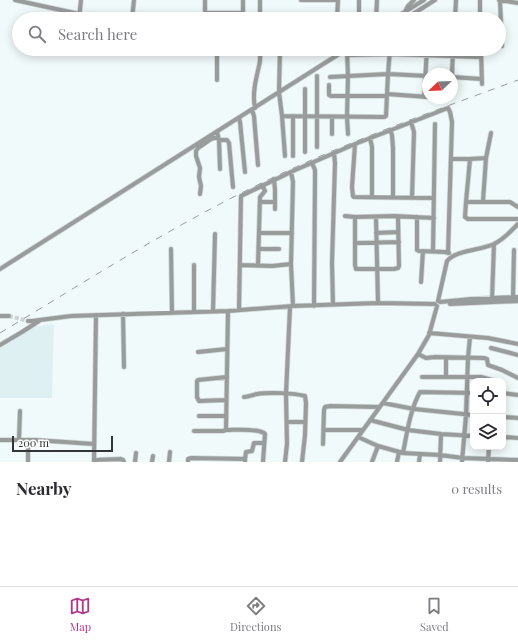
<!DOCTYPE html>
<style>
body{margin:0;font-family:"Playfair Display",serif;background:#f7f7f7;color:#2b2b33}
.controls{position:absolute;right:12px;bottom:12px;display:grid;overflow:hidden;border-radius:8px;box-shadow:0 2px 10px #0003}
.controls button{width:36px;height:36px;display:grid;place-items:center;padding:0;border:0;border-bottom:1px solid #e1e1e2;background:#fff;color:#2b2b33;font:20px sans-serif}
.compass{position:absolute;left:422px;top:68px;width:36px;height:36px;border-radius:50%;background:#fff;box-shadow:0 2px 10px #0003;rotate:247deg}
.scale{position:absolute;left:12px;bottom:10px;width:101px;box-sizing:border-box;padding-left:4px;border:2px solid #323535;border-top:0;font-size:11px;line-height:14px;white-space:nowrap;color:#323535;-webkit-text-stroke:3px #fff;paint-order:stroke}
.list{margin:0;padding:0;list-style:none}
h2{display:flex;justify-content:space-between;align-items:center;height:52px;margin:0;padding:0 16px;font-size:17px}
h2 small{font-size:13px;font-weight:400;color:#7c7c81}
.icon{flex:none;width:22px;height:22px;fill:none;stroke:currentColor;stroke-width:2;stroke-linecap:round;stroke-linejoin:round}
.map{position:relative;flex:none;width:518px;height:462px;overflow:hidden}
.search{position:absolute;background:#fff;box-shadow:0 2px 10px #0003;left:12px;right:12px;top:12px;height:44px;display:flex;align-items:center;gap:10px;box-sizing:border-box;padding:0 14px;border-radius:22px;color:#7c7c81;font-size:15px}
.sheet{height:124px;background:#fff}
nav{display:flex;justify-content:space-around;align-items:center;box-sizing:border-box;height:56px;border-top:1px solid #e1e1e2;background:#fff;font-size:11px;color:#7c7c81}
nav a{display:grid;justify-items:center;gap:2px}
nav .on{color:#af368a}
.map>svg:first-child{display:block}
.built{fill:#def0f1}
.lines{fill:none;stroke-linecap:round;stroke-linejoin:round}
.minor-tunnel{stroke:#cbd3d3;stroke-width:4;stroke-dasharray:4 2;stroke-linecap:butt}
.minor-casing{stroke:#cfd7d7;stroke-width:5.5}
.minor{stroke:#999c9c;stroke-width:4}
.rail{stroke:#989e9e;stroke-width:1;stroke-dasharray:7 7;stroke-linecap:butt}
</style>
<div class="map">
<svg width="518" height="462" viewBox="0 0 518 462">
<rect width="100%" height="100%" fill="#f1fafb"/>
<path class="built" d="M 54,324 L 52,398 L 0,398 L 0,345 L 26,328 Z"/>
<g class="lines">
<path class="minor-tunnel" d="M 9,316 L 28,321"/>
<g class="minor-casing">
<path id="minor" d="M 15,0 L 79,14
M 205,0 L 205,11 L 207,13 L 243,13
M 260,0 L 260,15 L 261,16 L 317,16
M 301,0 L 338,0
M 480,0 L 480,19
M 499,0 L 518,3
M 500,0 L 502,46
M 405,12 L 408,6 L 414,0
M 79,19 L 81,0
M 132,19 L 134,0
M 243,19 L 243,0
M 337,19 L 338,0
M 359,19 L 359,0
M 376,19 L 377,0
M 393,19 L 424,0
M 405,19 L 435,0
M 429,19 L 429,16 L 432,15 L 455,15
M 455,19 L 456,0
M 217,49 L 217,80
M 280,49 L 279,92 L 282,116 L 285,156
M 481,49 L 482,84
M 347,52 L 348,76 L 347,117 L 348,134
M 348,55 L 390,54 L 481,57
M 452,75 L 453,49
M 330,77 L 388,74 L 428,76
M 452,77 L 482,79
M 329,85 L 329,95 L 331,96 L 387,96
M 305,89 L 305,152
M 387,94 L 428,97
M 424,97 L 427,49
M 255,108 C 252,94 256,79 259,66 C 261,60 260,54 260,49
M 252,110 L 254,116 L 258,165
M 282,116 L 384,117 L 386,116 L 388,74 L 390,49
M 332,117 L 332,134
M 239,118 L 240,122 L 245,172
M 411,122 L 414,132 L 412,198
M 390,130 L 392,135 L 393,148 L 393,197
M 217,132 L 219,140 L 220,169
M 370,138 L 372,147 L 372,197
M 219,140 L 227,140 L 229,143 L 233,187
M 355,144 L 352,187 L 353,196 L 354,197 L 434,198
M 317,147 L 317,76
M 293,156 L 293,116
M 451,159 L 470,159 L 486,158
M 470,159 L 466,202 L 465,217 L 468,219 L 518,219
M 312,163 L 315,170 L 315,179 L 314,306
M 291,172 L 293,182 L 291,264 L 293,306
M 274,179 L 275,190 L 275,209
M 200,194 L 201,186 L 199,177 L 200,168 L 196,156 L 196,151 L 198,148 L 211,139 L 214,138 L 218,138
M 483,201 L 486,158 L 491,133
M 260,202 L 275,202
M 466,202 L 510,202 L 518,207
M 345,216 L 355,217 L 394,216 L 434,218
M 355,217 L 355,265 L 356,269 L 394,269 L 398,268 L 399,266 L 398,217
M 376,217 L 378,303
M 417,217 L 417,250 L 419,251 L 445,252 L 449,253
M 259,233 L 292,233
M 376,233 L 398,232
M 355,243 L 399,242
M 171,249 L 172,313
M 259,249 L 279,249
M 433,251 L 435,124
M 194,265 L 194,312
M 240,265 L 272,266 L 291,264
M 258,265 L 260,197 L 265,191 L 262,185
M 0,269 L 347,49
M 421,282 L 423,251
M 513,298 L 514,250
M 492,300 L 494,244
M 438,301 L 447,261 C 456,250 482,250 494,244 C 504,239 511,231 518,224
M 440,302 L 471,299 L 518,297
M 450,304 L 518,301
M 333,305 L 332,263 L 335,163 L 334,153
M 239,310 L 241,196 L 293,171 L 355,144 L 448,108 L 450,112 L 452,122 L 448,253
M 213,311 L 215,234
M 228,311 L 226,430 C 236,430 255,428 264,433 L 265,434 L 263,462
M 123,314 L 124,367
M 0,316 L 9,316
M 28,321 L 32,321 L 71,316 L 228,311 L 293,306 L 378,303 L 435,304
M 429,333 L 488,338 L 518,344
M 0,345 L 22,332 L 39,321
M 491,348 L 518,355
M 198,352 L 227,349
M 418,354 L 426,358 L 435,357 L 484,358 L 487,359 L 488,365 L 502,370 L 518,378
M 446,357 L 446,377
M 422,377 L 481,377 L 495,381
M 503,393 L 518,395
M 244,397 C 249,397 252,395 257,394 C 268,392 294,393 305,396 L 306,403 L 305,435 L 302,462
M 226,400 L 199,401 L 197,397 L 197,381 L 198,380 L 227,377
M 383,403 L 414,409 L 473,415
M 199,416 L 226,416
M 503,417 L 518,418
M 370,420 L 408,430 L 441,434 L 473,436
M 287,422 L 305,422
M 324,430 L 362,430
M 194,431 L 223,431 L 226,430
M 358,437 L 378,446 L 403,453 L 440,455 L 463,458 L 518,460
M 503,437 L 518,438
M 0,440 L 35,440 L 94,444
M 19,440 L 20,411
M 323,444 L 324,410 L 325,407 L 330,406 L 379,407
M 403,453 C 407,433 410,410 420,392 L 473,393
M 245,459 L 246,452 L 252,451 L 254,443 L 264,443
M 94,460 L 121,459 L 123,460 L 124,462
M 488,461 L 489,447
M 28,462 L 28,440
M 94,462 L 96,315
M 135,462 L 136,453
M 152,462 L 153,456
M 169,462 L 170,452
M 188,462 L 188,459 L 191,458 L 245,459 L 245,462
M 285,462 L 287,444 L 286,394 L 290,307
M 340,462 L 418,354 L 429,335 L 437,306
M 372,462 L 378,446
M 397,462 L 399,452
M 419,462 L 420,454
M 440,462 L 441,434
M 462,462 L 466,415 L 468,358 L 470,337"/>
</g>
<use href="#minor" class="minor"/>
<path class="rail" d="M 0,333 C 88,280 175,224 268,180 C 349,141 434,111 518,80"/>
</g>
</svg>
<div class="controls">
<button><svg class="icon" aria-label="locate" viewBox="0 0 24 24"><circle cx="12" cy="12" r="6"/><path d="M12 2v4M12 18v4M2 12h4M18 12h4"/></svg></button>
<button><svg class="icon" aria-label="layers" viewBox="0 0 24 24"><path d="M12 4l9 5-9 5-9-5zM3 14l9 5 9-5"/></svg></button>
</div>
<svg class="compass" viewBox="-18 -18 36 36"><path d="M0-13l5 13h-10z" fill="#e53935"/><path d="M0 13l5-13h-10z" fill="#7c7c81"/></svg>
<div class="scale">200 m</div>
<div class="search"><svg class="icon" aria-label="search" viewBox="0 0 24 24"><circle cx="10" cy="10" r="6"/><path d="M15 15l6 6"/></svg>Search here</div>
</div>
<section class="sheet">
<h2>Nearby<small>0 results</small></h2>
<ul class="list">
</ul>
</section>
<nav>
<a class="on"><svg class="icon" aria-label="map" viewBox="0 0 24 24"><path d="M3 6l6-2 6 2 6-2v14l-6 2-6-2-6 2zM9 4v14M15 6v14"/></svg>Map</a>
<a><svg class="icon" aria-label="directions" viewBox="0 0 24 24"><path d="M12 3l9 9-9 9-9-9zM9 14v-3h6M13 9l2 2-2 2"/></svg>Directions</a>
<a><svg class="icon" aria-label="saved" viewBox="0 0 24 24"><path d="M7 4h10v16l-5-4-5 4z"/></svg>Saved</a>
</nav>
